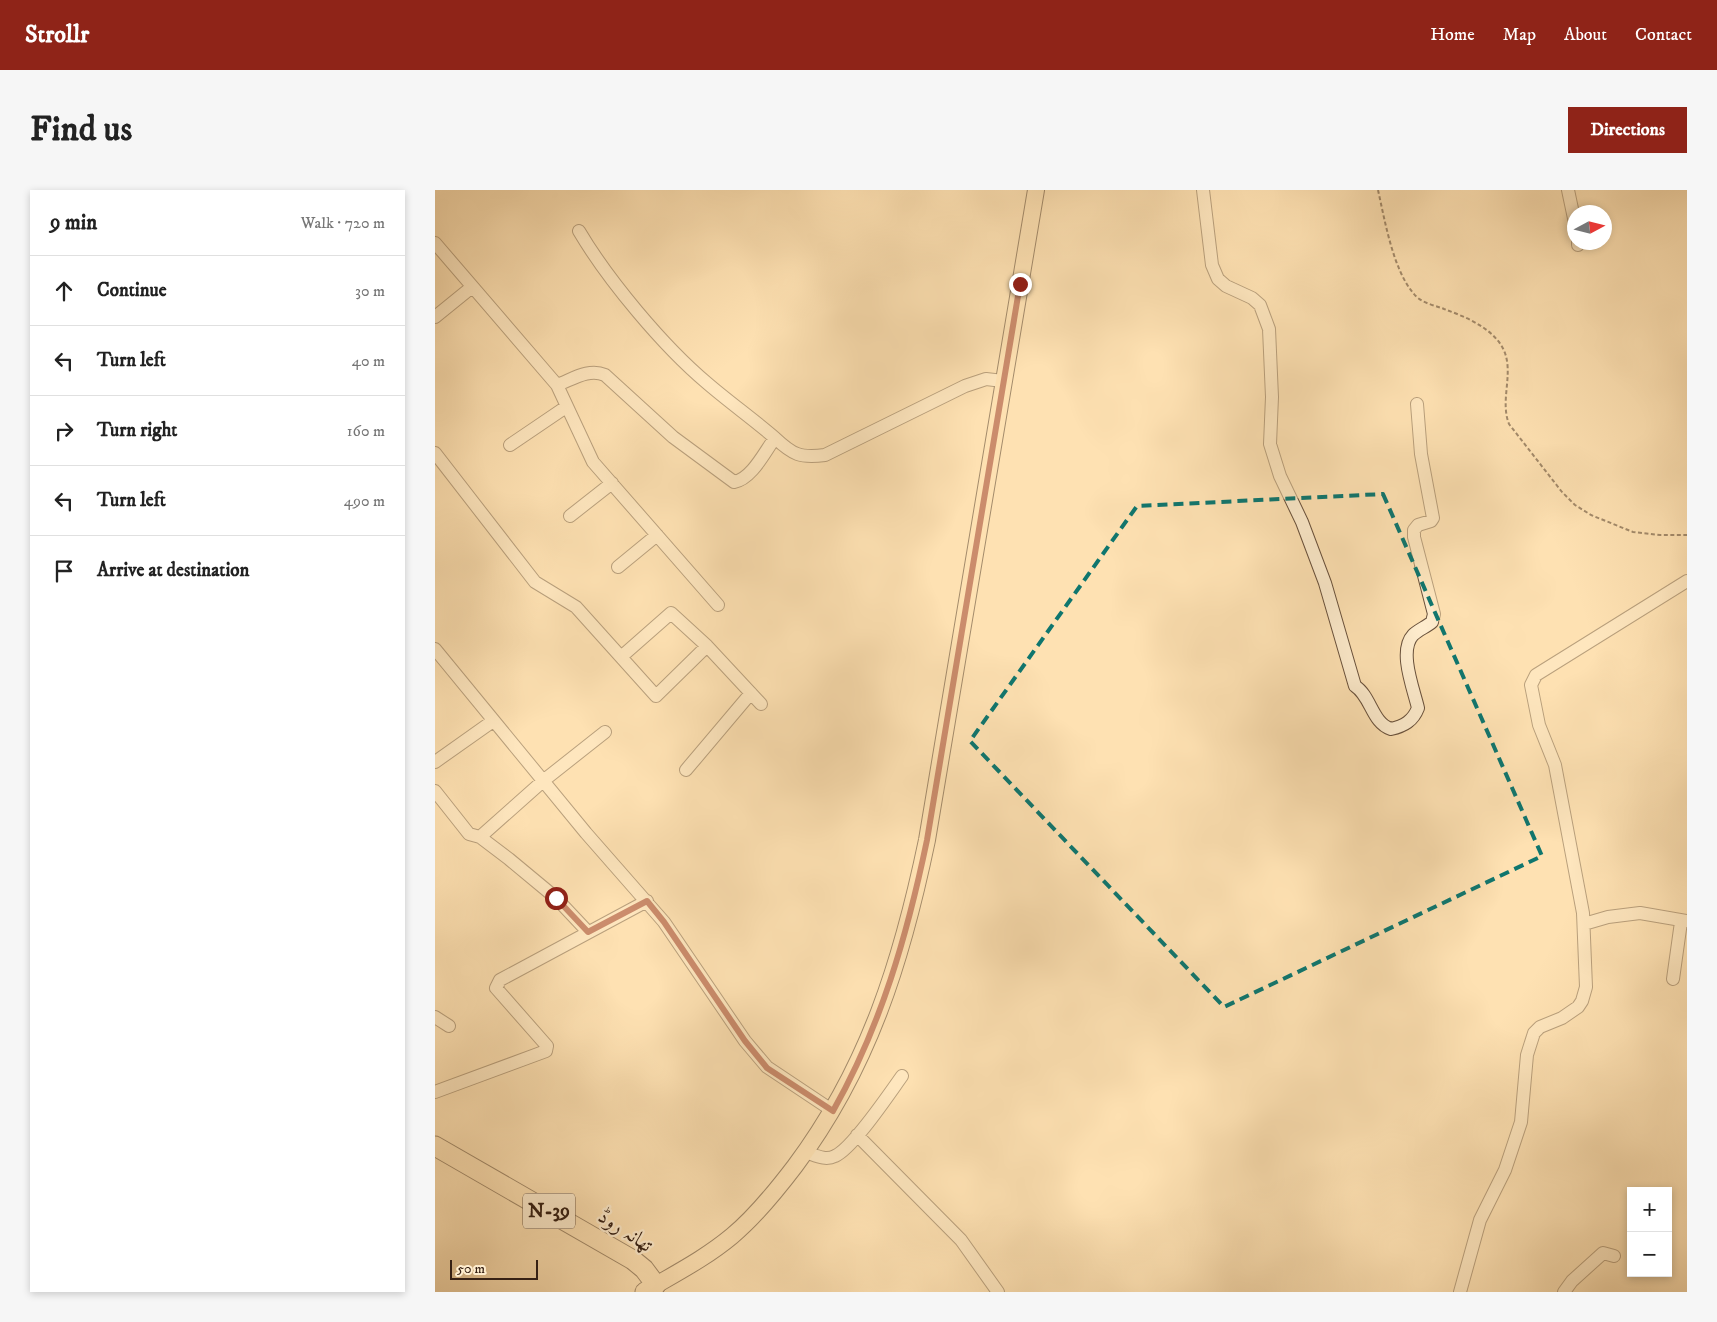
<!DOCTYPE html>
<meta charset="utf-8">
<style>
body{margin:0;font-family:"IM FELL DW Pica",Amiri,serif;background:#f6f6f6;color:#222}
.controls{position:absolute;right:15px;bottom:15px;display:grid;overflow:hidden;border-radius:0px;box-shadow:0 2px 8px #0003}
.controls button{width:45px;height:45px;display:grid;place-items:center;padding:0;border:0;border-bottom:1px solid #e0e0e0;background:#fff;color:#222;font:25px sans-serif}
.compass{position:absolute;left:1132px;top:15px;width:45px;height:45px;border-radius:50%;background:#fff;box-shadow:0 2px 8px #0003;rotate:83deg}
.scale{position:absolute;left:15px;bottom:12px;width:88px;box-sizing:border-box;padding-left:5px;border:2px solid #372114;border-top:0;font-size:14px;line-height:18px;white-space:nowrap;color:#372114;-webkit-text-stroke:4px #feeccd;paint-order:stroke}
.stop{position:absolute;width:15px;height:15px;margin:-11px;border:4px solid #8f2418;border-radius:50%;background:#fff}
.stop.end{background:#8f2418;border-color:#fff;box-shadow:0 1px 5px #0008}
.list{margin:0;padding:0;list-style:none}
h2{display:flex;justify-content:space-between;align-items:center;height:65px;margin:0;padding:0 20px;font-size:21px}
h2 small{font-size:16px;font-weight:400;color:#767676}
.list li{display:grid;grid-template-columns:32px 1fr auto;gap:15px;align-items:center;box-sizing:border-box;height:70px;padding:0 20px;border-top:1px solid #e0e0e0}
.list b{display:block;font-size:19px;white-space:nowrap}
.list em{font-size:16px;font-style:normal;color:#767676}
.icon{flex:none;width:28px;height:28px;fill:none;stroke:currentColor;stroke-width:2;stroke-linecap:round;stroke-linejoin:round}
.map{position:relative;flex:none;width:1252px;height:1102px;overflow:hidden;border-radius:0px}
header{display:flex;align-items:center;gap:30px;box-sizing:border-box;height:70px;padding:0 25px;background:#8f2418;color:#fff}
header strong{font-size:24px}
nav{display:flex;gap:28px;margin-inline-start:auto;font-size:18px}
.intro{display:flex;align-items:center;justify-content:space-between;box-sizing:border-box;height:120px;padding:0 30px}
h1{margin:0;font-size:35px}
.button{padding:12px 22px;border-radius:0px;background:#8f2418;color:#fff;font-size:18px;font-weight:700}
main{display:flex;gap:30px;padding:0 30px}
aside{flex:1;background:#fff;border-radius:0px;box-shadow:0 2px 8px #0003}
.map>svg:first-child{display:block}
.lines{fill:none;stroke-linecap:round;stroke-linejoin:round}
.minor-casing{stroke:#69513c;stroke-width:14}
.major-casing{stroke:#372114;stroke-width:18}
.highway-casing{stroke:#372114;stroke-width:21}
.path{stroke:#372114;stroke-width:2;stroke-dasharray:4 2.5;stroke-linecap:butt}
.minor{stroke:#feeccd;stroke-width:12}
.major{stroke:#fee1b2;stroke-width:16}
.highway{stroke:#fee1b2;stroke-width:19}
.route{stroke:#8f2418;stroke-width:6}
.marked{fill:none;stroke:#0f766e;stroke-width:4;stroke-dasharray:10 6;stroke-linejoin:round}
.labels{text-anchor:middle;dominant-baseline:central;stroke-width:4.5;stroke-linejoin:round;paint-order:stroke}
.shield{fill:#feeccd;stroke:#735e4c;stroke-width:1}
.shield-label{font-size:20px;font-weight:bold;fill:#372114}
.street-label{font-size:21px;fill:#372114;stroke:#feeccd}
</style>
<header>
<strong>Strollr</strong>
<nav><a>Home</a><a>Map</a><a>About</a><a>Contact</a></nav>
</header>
<div class="intro"><h1>Find us</h1><a class="button">Directions</a></div>
<main>
<aside>
<h2>9 min<small>Walk · 720 m</small></h2>
<ul class="list">
<li><svg class="icon" aria-label="ahead" viewBox="0 0 24 24"><path d="M12 20V5M6 11l6-6 6 6"/></svg><div><b>Continue</b></div><em>30 m</em></li>
<li><svg class="icon" aria-label="left" viewBox="0 0 24 24"><path d="M17 20v-9H6M10 6l-5 5 5 5"/></svg><div><b>Turn left</b></div><em>40 m</em></li>
<li><svg class="icon" aria-label="right" viewBox="0 0 24 24"><path d="M7 20v-9h11M14 6l5 5-5 5"/></svg><div><b>Turn right</b></div><em>160 m</em></li>
<li><svg class="icon" aria-label="left" viewBox="0 0 24 24"><path d="M17 20v-9H6M10 6l-5 5 5 5"/></svg><div><b>Turn left</b></div><em>490 m</em></li>
<li><svg class="icon" aria-label="arrive" viewBox="0 0 24 24"><path d="M6 21V4h12l-3 4 3 4H6"/></svg><div><b>Arrive at destination</b></div></li>
</ul>
</aside>
<div class="map">
<svg width="1252" height="1102" viewBox="0 0 1252 1102">
<rect width="100%" height="100%" fill="#fee1b2"/>
<filter id="stains"><feTurbulence type="fractalNoise" baseFrequency=".004" numOctaves="4"/><feColorMatrix values="0 0 0 0 .2 0 0 0 0 .09 0 0 0 0 .02 0 0 0 .5 -.17"/></filter>
<radialGradient id="worn" r=".72"><stop offset=".6" stop-color="#630" stop-opacity="0"/><stop offset="1" stop-color="#630" stop-opacity=".3"/></radialGradient>
<g class="lines">
<g class="minor-casing">
<path id="minor" d="M 768,0 L 777,75 L 783,89 L 791,96 L 817,108 L 825,115 L 834,139 L 837,207 L 835,254 L 845,286 L 867,332 L 890,393 L 920,496 C 936,506 937,533 956,539 C 969,536 978,531 983,518 C 979,500 963,461 978,445 C 983,440 991,437 997,432 L 999,424 L 979,347 L 979,340 L 983,335 L 996,331 L 998,328 L 986,264 L 982,214
M 1133,0 L 1140,33
M 1143,52 L 1143,55
M 0,53 L 122,195 L 158,272 L 283,415
M 0,127 L 37,97
M 122,195 C 138,189 154,178 170,185 L 238,247 L 299,292 C 317,289 330,261 340,248 C 318,229 294,212 272,193 C 228,156 173,90 144,41
M 340,248 C 358,265 365,268 390,265 L 530,196 L 551,189 L 568,191
M 75,255 L 131,217
M 0,263 L 100,392 L 141,417 L 221,506 L 272,456
M 135,326 L 177,293
M 183,377 L 222,345
M 0,459 L 151,643 L 229,732 L 310,851 L 332,877 L 398,921
M 186,467 L 236,423 L 272,456 L 326,514
M 0,572 L 58,531
M 251,580 L 316,503
M 0,601 L 34,644 L 45,647 L 74,669 L 121,708 L 153,742
M 45,647 L 108,591 L 170,542
M 1149,734 L 1173,727 L 1205,723 L 1252,731
M 1238,789 L 1246,732
M 0,827 L 14,836
M 0,902 L 111,861 L 112,856 L 61,798 L 65,790 L 212,711
M 422,945 L 526,1050 L 563,1102
M 370,962 C 380,965 390,971 400,966 C 418,958 454,904 467,886
M 1025,1102 L 1045,1030 L 1070,980 L 1086,932 L 1092,865 L 1099,843 L 1105,837 L 1127,828 L 1143,817 L 1147,811 L 1151,797 L 1148,723 L 1120,575 L 1104,535 L 1096,495 L 1101,485 L 1252,391
M 1129,1102 L 1137,1091 L 1168,1063 L 1179,1066"/>
</g>
<g class="major-casing">
<path id="major" d="M 221,1095 C 247,1080 273,1066 297,1046 C 321,1026 341,1001 360,976 C 434,877 467,770 492,650 L 601,0"/>
</g>
<g class="highway-casing">
<path id="highway" d="M 0,956 L 198,1070 L 209,1079 L 221,1095 L 210,1102"/>
</g>
<path class="path" d="M 943,0 C 950,31 958,80 979,104 C 986,113 999,115 1009,119 C 1031,127 1061,139 1070,163 C 1078,186 1065,211 1074,234 L 1127,302 L 1140,315 L 1156,325 L 1198,342 L 1225,345 L 1252,345"/>
<use href="#minor" class="minor"/>
<use href="#major" class="major"/>
<use href="#highway" class="highway"/>
</g>
<g class="lines">
<path class="route" d="M 121,708 L 153,742 L 212,711 L 229,732 L 310,851 L 332,878 L 398,921 C 446,836 472,746 492,650 L 585,94"/>
</g>
<path d="M0 0H1252V1102H0ZM 948,304 L 1107,666 L 789,817 L 535,551 L 702,316 Z" fill="#fee1b2" fill-opacity=".55" fill-rule="evenodd"/>
<path class="marked" d="M 948,304 L 1107,666 L 789,817 L 535,551 L 702,316 Z"/>
<g class="labels">
<rect class="shield" x="88" y="1003.5" width="52" height="35" rx="4"/>
<g class="shield-label">
<text x="114" y="1021">N-39</text>
</g>
<g class="street-label">
<text transform="translate(190 1041) rotate(33)">تھانہ روڈ</text>
</g>
</g>
<rect width="100%" height="100%" filter="url(#stains)"/>
<rect width="100%" height="100%" fill="url(#worn)"/>
</svg>
<div class="controls">
<button>+</button>
<button>−</button>
</div>
<svg class="compass" viewBox="-18 -18 36 36"><path d="M0-13l5 13h-10z" fill="#e53935"/><path d="M0 13l5-13h-10z" fill="#767676"/></svg>
<div class="scale">50 m</div>
<div class="stop" style="left:121px;top:708px"></div>
<div class="stop end" style="left:585px;top:94px"></div>
</div>
</main>
